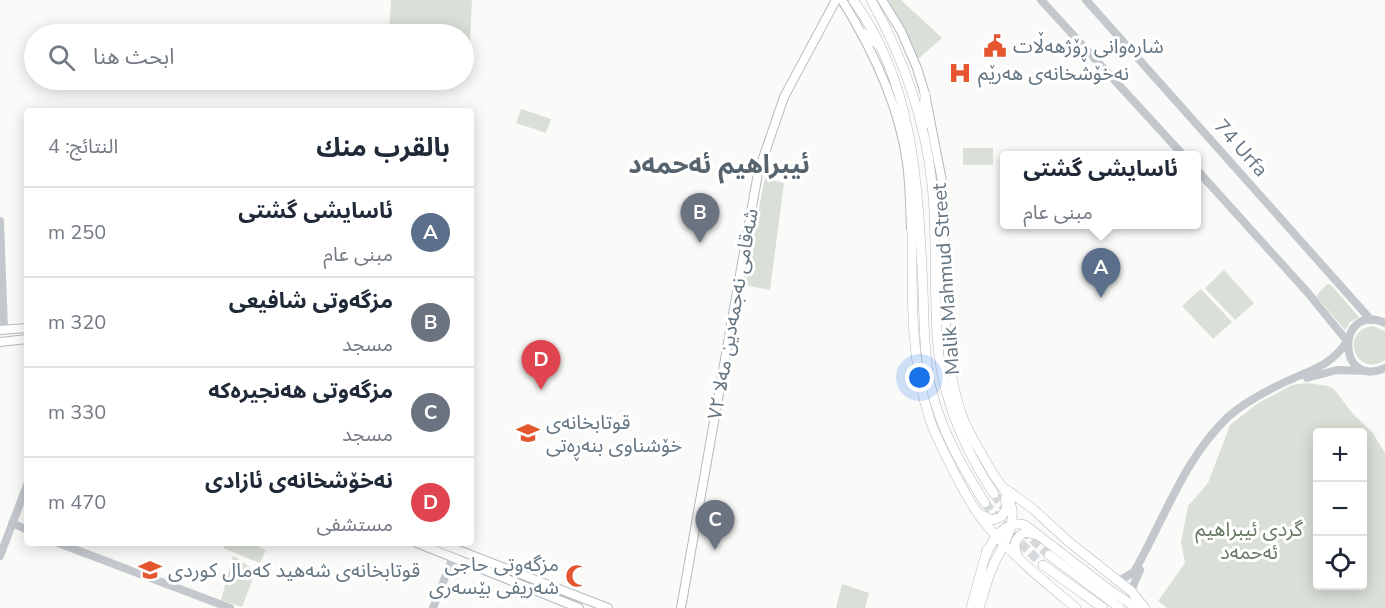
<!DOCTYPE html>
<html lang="ar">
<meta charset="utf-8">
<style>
body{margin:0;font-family:"Nunito Sans","Noto Sans Arabic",sans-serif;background:#f2f2f3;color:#1f2937;direction:rtl}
.controls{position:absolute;right:18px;bottom:18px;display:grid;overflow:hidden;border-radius:6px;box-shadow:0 3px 15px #0003}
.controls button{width:54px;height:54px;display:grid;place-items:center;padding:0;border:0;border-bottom:2px solid #e0e1e3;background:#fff;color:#1f2937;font:30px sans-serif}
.you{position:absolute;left:920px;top:378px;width:21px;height:21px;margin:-15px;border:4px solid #fff;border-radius:50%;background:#1a73e8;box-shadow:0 0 0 9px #1a73e833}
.badge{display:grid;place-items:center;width:39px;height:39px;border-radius:50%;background:#0f766e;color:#fff;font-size:20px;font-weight:700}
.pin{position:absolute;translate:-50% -50px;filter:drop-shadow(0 2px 3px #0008)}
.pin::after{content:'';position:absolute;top:32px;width:21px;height:18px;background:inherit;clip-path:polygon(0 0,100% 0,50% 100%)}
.popup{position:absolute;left:1000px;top:151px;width:201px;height:78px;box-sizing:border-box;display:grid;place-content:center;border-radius:6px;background:#fff;filter:drop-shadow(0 2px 4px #0005);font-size:20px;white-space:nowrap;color:#747a83}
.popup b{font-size:22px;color:#1f2937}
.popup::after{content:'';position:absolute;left:50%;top:100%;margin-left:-12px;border:12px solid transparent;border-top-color:#fff}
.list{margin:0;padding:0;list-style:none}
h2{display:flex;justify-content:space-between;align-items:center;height:78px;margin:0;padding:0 24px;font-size:26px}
h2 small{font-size:20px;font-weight:400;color:#747a83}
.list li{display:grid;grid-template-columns:39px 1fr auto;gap:18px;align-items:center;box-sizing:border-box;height:90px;padding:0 24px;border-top:2px solid #e0e1e3}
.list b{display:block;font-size:22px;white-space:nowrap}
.list p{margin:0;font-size:20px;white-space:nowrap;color:#747a83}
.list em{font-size:20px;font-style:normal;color:#747a83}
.icon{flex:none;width:33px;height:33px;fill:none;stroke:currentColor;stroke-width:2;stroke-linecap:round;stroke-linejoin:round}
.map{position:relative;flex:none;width:1385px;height:608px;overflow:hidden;direction:ltr}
.search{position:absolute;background:#fff;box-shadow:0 3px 15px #0003;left:24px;top:24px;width:450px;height:66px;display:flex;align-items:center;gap:15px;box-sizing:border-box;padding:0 21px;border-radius:33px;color:#747a83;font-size:22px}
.panel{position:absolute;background:#fff;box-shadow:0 3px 15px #0003;left:24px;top:108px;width:450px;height:438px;border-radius:6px;direction:rtl}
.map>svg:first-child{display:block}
.green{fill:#dadfd7;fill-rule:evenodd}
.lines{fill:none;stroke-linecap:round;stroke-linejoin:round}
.trunk-tunnel{stroke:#d5d9db;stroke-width:9;stroke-dasharray:9 4.5;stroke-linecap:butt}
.secondary-casing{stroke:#b3babf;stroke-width:10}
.primary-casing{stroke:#b5babe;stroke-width:10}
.trunk-casing{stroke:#b4b9bd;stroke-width:10}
.tertiary{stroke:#c3c8cc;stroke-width:8}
.secondary{stroke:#fff;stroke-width:8}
.primary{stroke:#fff;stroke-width:9}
.trunk{stroke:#fff;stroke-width:9}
.labels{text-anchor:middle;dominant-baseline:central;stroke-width:6;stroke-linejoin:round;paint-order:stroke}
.poi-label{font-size:20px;fill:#657683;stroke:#fff;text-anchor:start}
.street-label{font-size:20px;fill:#657683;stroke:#fff}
.park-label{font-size:20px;fill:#687a64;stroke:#fff}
.district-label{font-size:26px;font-weight:bold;fill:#57646e;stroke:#fff}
</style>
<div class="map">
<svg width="1385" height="608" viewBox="0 0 1385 608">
<rect width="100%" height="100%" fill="#fafaf8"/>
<path class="green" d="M 391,0 L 472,0 L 469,59 L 464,59 L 464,34 L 389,34 Z
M 888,0 L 901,0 L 942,38 L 918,59 Z
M 521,109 L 551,119 L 546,133 L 516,123 Z
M 963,148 L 993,148 L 993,165 L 963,165 Z
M 765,178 L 784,183 L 770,290 L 744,285 Z
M 1224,270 L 1254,303 L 1235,320 L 1205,288 Z
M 1327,284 L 1331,285 L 1359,317 L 1350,322 L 1345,330 L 1316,296 Z
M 1201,289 L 1232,322 L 1213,339 L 1182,306 Z
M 1373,326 L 1385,331 L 1385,360 C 1356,379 1338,331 1373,326 Z
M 1307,383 L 1328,386 L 1334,389 L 1352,413 L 1372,432 L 1385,453 L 1385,608 L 1167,608 L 1158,601 L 1185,563 L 1181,542 L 1188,506 L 1208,483 L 1230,425 L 1257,404 L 1292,385 ZM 1318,432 L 1362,432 L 1362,586 L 1318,586 Z
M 225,543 L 250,543 L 266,550 L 260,563 L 223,548 Z
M 233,556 L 256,571 L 242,607 L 221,600 Z
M 842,584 L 869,593 L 865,608 L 836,608 Z"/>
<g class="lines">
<path class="trunk-tunnel" d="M 994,494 L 1008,513
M 985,503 L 1011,534 L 1043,565
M 1023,530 L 1049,555"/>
<g class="secondary-casing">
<path id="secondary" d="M 842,0 C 873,50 899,104 907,163 C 910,185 910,207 911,228
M 882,0 L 901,31 L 917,68 L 925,94 L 943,186 L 944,229
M 0,330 L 27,328
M 0,342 L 27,339
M 417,543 L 579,608
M 440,543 L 608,608
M 681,608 L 758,173 L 784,97 L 836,0"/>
</g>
<g class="primary-casing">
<path id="primary" d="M 912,231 C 912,294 910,359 930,420 C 936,437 945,454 953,470 C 963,489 974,511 989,528 C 1014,557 1046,583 1076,608
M 944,232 C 945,293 942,355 961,413 C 969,435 982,454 993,474 C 1001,485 1010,496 1012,510 C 1014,529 1002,549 993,565
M 1007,490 L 1033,509 L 1069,542 L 1131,591 L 1145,608
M 980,514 L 992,520 L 1001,517 L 1007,508 L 1005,499
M 986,555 C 992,540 1005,519 1025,525 L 1111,591 L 1137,608
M 1017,555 C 1013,544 1015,538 1025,532 L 1037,535
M 971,608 L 987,550
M 979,608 L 990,573 L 995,562"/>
</g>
<g class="trunk-casing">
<path id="trunk" d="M 853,0 C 915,83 918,189 923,288 C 924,319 924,352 930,383 C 939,427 961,465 985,503
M 871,0 C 903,57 925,118 932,184 C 937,233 934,284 937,334 C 940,392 962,446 994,494
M 863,33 L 878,44
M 924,125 L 925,94
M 936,212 L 944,232
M 912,231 L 916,215
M 1049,555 L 1120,608
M 1043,565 L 1103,608"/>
</g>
<path class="tertiary" d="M 1041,0 L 1184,156
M 1086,0 L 1371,320
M 0,221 L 4,329
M 1385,323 C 1336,301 1336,390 1385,368
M 1307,378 L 1337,370 L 1367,371
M 12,523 L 27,530
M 58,543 L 230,608
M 0,556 L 27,485
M 1119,581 L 1134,572 C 1164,520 1184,458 1229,416 C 1245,402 1264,392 1283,383 C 1308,371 1332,366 1347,341 L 1308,293 L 1197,170
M 1131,591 L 1140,570
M 433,608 L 453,557"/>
<use href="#secondary" class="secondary"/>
<use href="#primary" class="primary"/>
<use href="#trunk" class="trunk"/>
</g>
<defs>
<g id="civic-bare" transform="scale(1.8)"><path d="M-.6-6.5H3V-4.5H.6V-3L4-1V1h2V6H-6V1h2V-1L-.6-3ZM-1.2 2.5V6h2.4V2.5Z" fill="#e4572e" stroke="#fff" stroke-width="2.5" paint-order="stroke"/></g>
<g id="hospital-bare" transform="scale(1.8)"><path d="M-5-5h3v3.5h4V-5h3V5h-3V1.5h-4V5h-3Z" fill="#e4572e" stroke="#fff" stroke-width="2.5" paint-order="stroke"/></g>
<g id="school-bare" transform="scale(1.8)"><path d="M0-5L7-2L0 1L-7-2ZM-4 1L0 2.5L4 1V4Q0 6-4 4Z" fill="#e4572e" stroke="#fff" stroke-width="2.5" paint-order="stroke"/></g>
<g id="mosque-bare" transform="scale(1.8)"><path d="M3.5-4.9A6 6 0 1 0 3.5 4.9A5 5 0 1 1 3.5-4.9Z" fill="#e4572e" stroke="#fff" stroke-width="2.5" paint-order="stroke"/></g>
</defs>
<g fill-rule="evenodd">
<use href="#civic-bare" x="995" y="46"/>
<use href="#hospital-bare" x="960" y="73"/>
<use href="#school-bare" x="528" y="433"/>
<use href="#school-bare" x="150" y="570"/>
<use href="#mosque-bare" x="577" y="576"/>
</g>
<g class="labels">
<g class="poi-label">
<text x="1013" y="46">شارەوانی ڕۆژهەڵات</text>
<text x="978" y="73">نەخۆشخانەی هەرێم</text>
<text x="546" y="422">قوتابخانەی<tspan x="546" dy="23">خۆشناوی بنەڕەتی</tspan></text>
<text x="559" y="564" text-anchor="end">مزگەوتی حاجی<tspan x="559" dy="23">شەریفی بێسەری</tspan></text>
<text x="168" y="570">قوتابخانەی شەهید کەمال کوردی</text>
</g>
<g class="street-label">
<text transform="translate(1241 148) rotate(48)">74 Urfa</text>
<text transform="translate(946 279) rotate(-94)">Malik Mahmud Street</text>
<text transform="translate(733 314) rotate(-80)">شەقامی نەجمەدین مەلا ٧٢</text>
</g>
<g class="park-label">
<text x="1249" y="529">گردی ئیبراھیم<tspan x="1249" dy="23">ئەحمەد</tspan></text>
</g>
<g class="district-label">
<text x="719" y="164">ئیبراهیم ئەحمەد</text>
</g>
</g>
</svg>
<div class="controls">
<button>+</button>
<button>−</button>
<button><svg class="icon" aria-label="locate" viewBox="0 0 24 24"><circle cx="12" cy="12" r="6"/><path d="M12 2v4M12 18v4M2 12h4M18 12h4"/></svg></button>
</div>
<div class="you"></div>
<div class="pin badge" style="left:1101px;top:298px;background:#5c6f8a">A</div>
<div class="popup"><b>ئاسایشی گشتی</b>مبنى عام</div>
<div class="pin badge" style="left:700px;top:243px;background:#6b7280">B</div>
<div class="pin badge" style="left:715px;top:550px;background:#6b7280">C</div>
<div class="pin badge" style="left:541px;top:390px;background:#e0444e">D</div>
<div class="search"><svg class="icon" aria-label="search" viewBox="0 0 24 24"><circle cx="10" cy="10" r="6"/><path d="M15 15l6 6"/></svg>ابحث هنا</div>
<section class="panel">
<h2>بالقرب منك<small>النتائج: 4</small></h2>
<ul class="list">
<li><span class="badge" style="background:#5c6f8a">A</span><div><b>ئاسایشی گشتی</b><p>مبنى عام</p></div><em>250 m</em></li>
<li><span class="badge" style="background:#6b7280">B</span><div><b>مزگەوتی شافیعی</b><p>مسجد</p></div><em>320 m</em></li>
<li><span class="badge" style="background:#6b7280">C</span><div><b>مزگەوتی ھەنجیرەکە</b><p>مسجد</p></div><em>330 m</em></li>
<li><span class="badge" style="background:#e0444e">D</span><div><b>نەخۆشخانەی ئازادی</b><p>مستشفى</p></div><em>470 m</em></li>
</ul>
</section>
</div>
